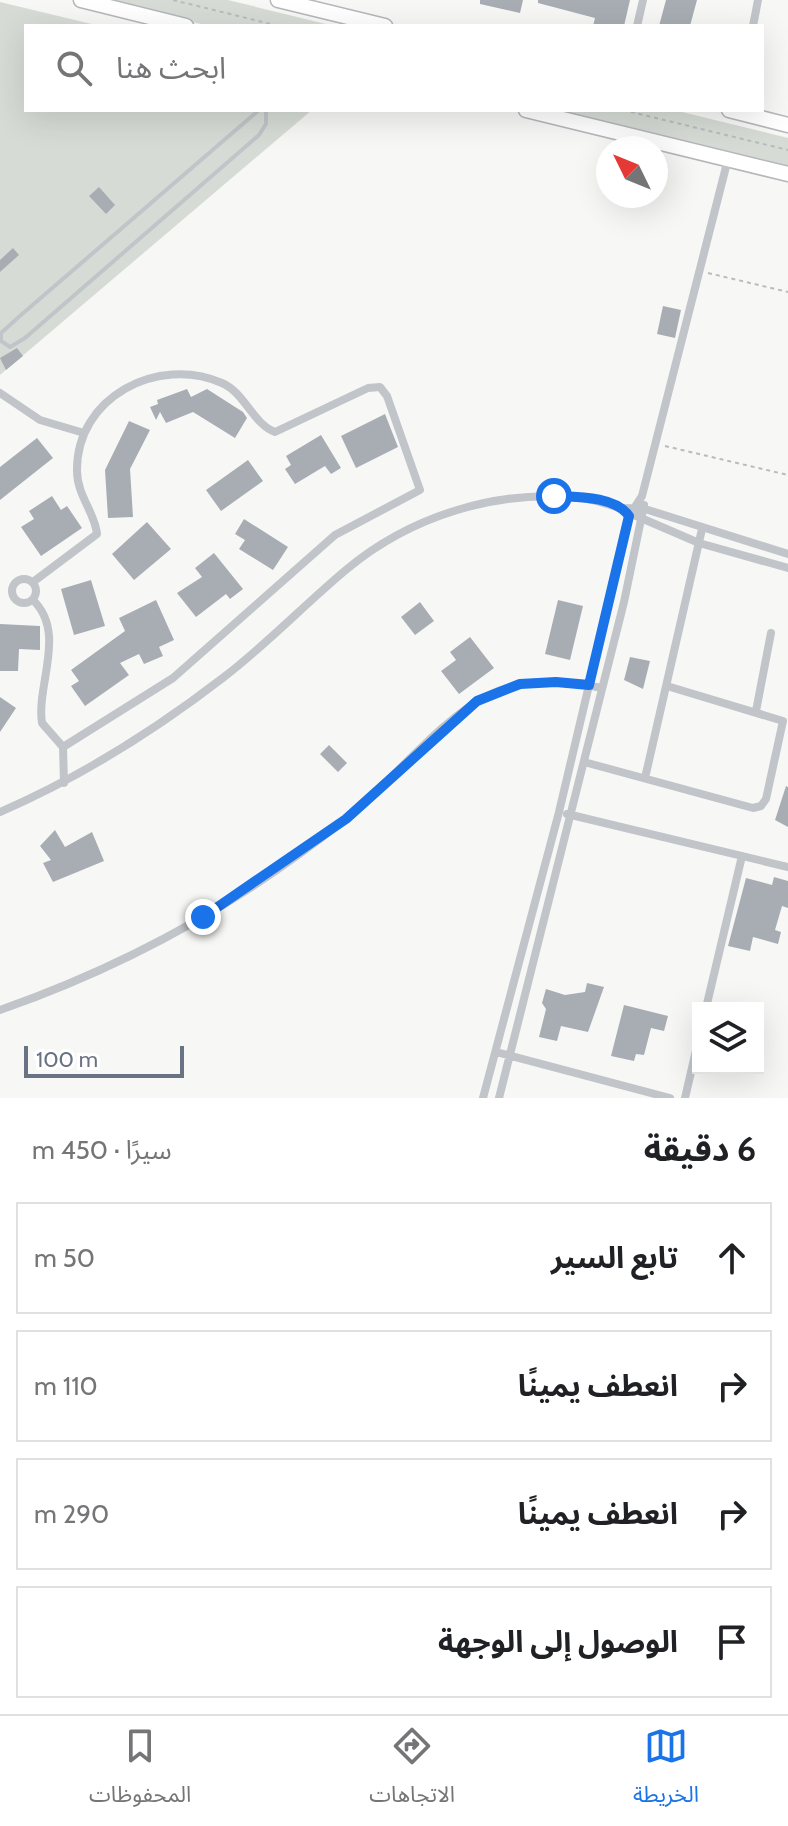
<!DOCTYPE html>
<html lang="ar">
<meta charset="utf-8">
<style>
body{margin:0;font-family:Cabin,"Noto Sans Arabic",sans-serif;background:#f6f6f6;color:#202124;direction:rtl}
.controls{position:absolute;right:24px;bottom:24px;display:grid;overflow:hidden;border-radius:0px;box-shadow:0 8px 32px #0002}
.controls button{width:72px;height:72px;display:grid;place-items:center;padding:0;border:0;border-bottom:2px solid #e0e0e0;background:#fff;color:#202124;font:40px sans-serif}
.compass{position:absolute;left:596px;top:136px;width:72px;height:72px;border-radius:50%;background:#fff;box-shadow:0 8px 32px #0002;rotate:313deg}
.scale{position:absolute;left:24px;bottom:20px;width:160px;box-sizing:border-box;padding-left:8px;border:4px solid #6a7383;border-top:0;font-size:22px;line-height:28px;white-space:nowrap;color:#6a7383;-webkit-text-stroke:6px #fff;paint-order:stroke}
.stop{position:absolute;width:24px;height:24px;margin:-18px;border:6px solid #1a73e8;border-radius:50%;background:#fff}
.stop.end{background:#1a73e8;border-color:#fff;box-shadow:0 2px 8px #0008}
.list{margin:0;padding:0;list-style:none}
h2{display:flex;justify-content:space-between;align-items:center;height:104px;margin:0;padding:0 32px;font-size:34px}
h2 small{font-size:26px;font-weight:400;color:#757577}
.list li{display:grid;grid-template-columns:52px 1fr auto;gap:24px;align-items:center;box-sizing:border-box;height:112px;margin:0 16px 16px;padding:0 16px;border:2px solid #e0e0e0;border-radius:0px}
.list b{display:block;font-size:30px;white-space:nowrap}
.list em{font-size:26px;font-style:normal;color:#757577}
.icon{flex:none;width:44px;height:44px;fill:none;stroke:currentColor;stroke-width:2;stroke-linecap:round;stroke-linejoin:round}
.map{position:relative;flex:none;width:788px;height:1098px;overflow:hidden;direction:ltr}
.search{position:absolute;background:#fff;box-shadow:0 8px 32px #0002;left:24px;right:24px;top:24px;height:88px;display:flex;align-items:center;gap:20px;box-sizing:border-box;padding:0 28px;border-radius:0px;color:#757577;font-size:30px}
.sheet{height:616px;background:#fff}
nav{display:flex;justify-content:space-around;align-items:center;box-sizing:border-box;height:112px;border-top:2px solid #e0e0e0;background:#fff;font-size:22px;color:#757577}
nav a{display:grid;justify-items:center;gap:4px}
nav .on{color:#1a73e8}
.map>svg:first-child{display:block}
.green{fill:#d6dcd5}
.building{fill:#a8adb4}
.lines{fill:none;stroke-linecap:round;stroke-linejoin:round}
.primary-casing{stroke:#b5b7bc;stroke-width:17}
.path{stroke:#b9bbbe;stroke-width:2;stroke-dasharray:4 4;stroke-linecap:butt}
.lane{stroke:#c1c4c8;stroke-width:4}
.street{stroke:#c1c4c8;stroke-width:8}
.primary{stroke:#fff;stroke-width:14}
.route{stroke:#1a73e8;stroke-width:10}
</style>
<div class="map">
<svg width="788" height="1098" viewBox="0 0 788 1098">
<rect width="100%" height="100%" fill="#f7f8f5"/>
<path class="green" d="M 103,0 L 228,0 L 334,26 L 209,26 Z
M 0,2 L 100,26 L 26,26 L 26,110 L 312,110 L 0,375 Z
M 553,110 L 674,110 L 788,138 L 788,168 Z"/>
<path class="building" d="M 480,0 L 523,0 L 520,13 L 480,4 Z
M 538,0 L 630,0 L 624,26 L 593,26 L 595,18 L 538,3 Z
M 666,0 L 697,0 L 690,26 L 659,26 Z
M 99,187 L 115,205 L 106,214 L 89,196 Z
M 13,248 L 19,255 L 0,272 L 0,260 Z
M 663,306 L 681,310 L 675,338 L 657,334 Z
M 17,348 L 23,356 L 6,370 L 0,358 Z
M 187,389 L 191,397 L 207,389 L 243,412 L 247,418 L 235,438 L 193,412 L 166,423 L 160,412 L 156,420 L 150,407 L 158,404 L 157,400 Z
M 385,414 L 398,447 L 356,468 L 341,436 Z
M 129,421 L 150,430 L 130,469 L 133,517 L 108,518 L 105,470 Z
M 321,435 L 341,468 L 331,474 L 325,466 L 295,484 L 285,469 L 291,465 L 286,456 Z
M 37,438 L 53,458 L 0,500 L 0,467 Z
M 248,460 L 263,481 L 221,511 L 206,490 Z
M 52,496 L 61,510 L 67,506 L 82,528 L 41,556 L 21,527 L 34,519 L 29,511 Z
M 244,519 L 288,547 L 273,570 L 239,549 L 245,540 L 235,534 Z
M 147,522 L 171,549 L 134,580 L 112,554 Z
M 214,553 L 243,589 L 230,599 L 226,594 L 196,617 L 177,593 L 202,577 L 195,568 Z
M 91,580 L 105,626 L 74,635 L 61,589 Z
M 156,600 L 174,640 L 159,647 L 163,656 L 144,664 L 139,654 L 120,663 L 129,675 L 85,706 L 71,686 L 79,681 L 71,670 L 125,631 L 119,618 Z
M 558,600 L 583,606 L 570,660 L 545,654 Z
M 420,602 L 434,621 L 415,635 L 401,617 Z
M 0,624 L 40,626 L 40,650 L 19,649 L 18,671 L 0,671 Z
M 470,637 L 494,668 L 459,694 L 441,671 L 456,660 L 450,652 Z
M 630,657 L 650,661 L 643,689 L 624,680 Z
M 0,697 L 16,708 L 0,732 Z
M 329,745 L 347,763 L 338,772 L 320,754 Z
M 786,786 L 788,787 L 788,827 L 775,820 Z
M 55,830 L 65,847 L 92,832 L 104,861 L 53,882 L 43,863 L 51,860 L 40,846 Z
M 774,877 L 788,881 L 788,908 L 782,906 L 775,930 L 781,932 L 778,944 L 753,937 L 750,951 L 728,946 L 746,878 L 772,885 Z
M 587,983 L 604,987 L 588,1032 L 561,1026 L 557,1041 L 539,1037 L 546,1009 L 542,1003 L 546,989 L 565,995 L 585,992 Z
M 624,1005 L 668,1016 L 664,1031 L 651,1028 L 644,1055 L 636,1054 L 634,1061 L 611,1056 Z"/>
<g class="lines">
<g class="primary-casing">
<path id="primary" d="M 81,0 L 186,26
M 278,0 L 385,26
M 526,110 L 788,174
M 729,110 L 788,125"/>
</g>
<path class="path" d="M 173,0 L 279,26
M 623,110 L 788,150
M 708,273 L 788,292
M 665,446 L 788,475"/>
<path class="lane" d="M 259,110 L 21,315 L 1,333 L 1,341 L 10,347 L 25,338 L 259,135 L 266,124 L 266,110"/>
<path class="street" d="M 637,26 L 643,0
M 753,26 L 758,0
M 0,393 L 40,420 L 84,433
M 627,512 L 699,543 L 788,568
M12 591a12 12 0 1 1 24 0a12 12 0 1 1-24 0Z
M 33,582 L 97,534 C 95,513 77,495 77,471 C 76,397 158,355 222,383 C 245,393 253,424 275,432 L 368,388 L 380,387 L 387,396 L 420,490 L 335,535 L 173,678 L 63,747
M 33,600 C 67,633 36,685 42,723 L 63,747 L 64,783
M 756,711 L 771,633
M 584,762 L 753,808 L 761,806 L 766,799 L 783,721 L 667,686
M 645,778 L 702,529
M 0,812 C 81,777 154,731 224,677 C 267,644 305,604 347,569 C 411,516 497,489 580,498 C 595,499 607,505 621,508 C 629,509 636,507 645,509 L 788,554
M 567,814 L 788,867
M 706,1008 L 742,856
M 0,1010 C 126,966 244,901 348,817 C 392,782 441,718 489,695 C 525,678 564,680 602,688
M 496,1052 L 670,1098
M 483,1098 L 559,812 L 629,516 L 642,496 L 728,159
M 499,1098 L 624,602 L 644,505
M 685,1098 L 698,1042"/>
<use href="#primary" class="primary"/>
</g>
<g class="lines">
<path class="route" d="M 203,917 L 346,819 L 477,701 L 520,684 L 556,682 L 589,685 L 629,516 C 615,496 577,497 554,496"/>
</g>
</svg>
<div class="controls">
<button><svg class="icon" aria-label="layers" viewBox="0 0 24 24"><path d="M12 4l9 5-9 5-9-5zM3 14l9 5 9-5"/></svg></button>
</div>
<svg class="compass" viewBox="-18 -18 36 36"><path d="M0-13l5 13h-10z" fill="#e53935"/><path d="M0 13l5-13h-10z" fill="#757577"/></svg>
<div class="scale">100 m</div>
<div class="stop" style="left:554px;top:496px"></div>
<div class="stop end" style="left:203px;top:917px"></div>
<div class="search"><svg class="icon" aria-label="search" viewBox="0 0 24 24"><circle cx="10" cy="10" r="6"/><path d="M15 15l6 6"/></svg>ابحث هنا</div>
</div>
<section class="sheet">
<h2>6 دقيقة<small>سيرًا · 450 m</small></h2>
<ul class="list">
<li><svg class="icon" aria-label="ahead" viewBox="0 0 24 24"><path d="M12 20V5M6 11l6-6 6 6"/></svg><div><b>تابع السير</b></div><em>50 m</em></li>
<li><svg class="icon" aria-label="right" viewBox="0 0 24 24"><path d="M7 20v-9h11M14 6l5 5-5 5"/></svg><div><b>انعطف يمينًا</b></div><em>110 m</em></li>
<li><svg class="icon" aria-label="right" viewBox="0 0 24 24"><path d="M7 20v-9h11M14 6l5 5-5 5"/></svg><div><b>انعطف يمينًا</b></div><em>290 m</em></li>
<li><svg class="icon" aria-label="arrive" viewBox="0 0 24 24"><path d="M6 21V4h12l-3 4 3 4H6"/></svg><div><b>الوصول إلى الوجهة</b></div></li>
</ul>
</section>
<nav>
<a class="on"><svg class="icon" aria-label="map" viewBox="0 0 24 24"><path d="M3 6l6-2 6 2 6-2v14l-6 2-6-2-6 2zM9 4v14M15 6v14"/></svg>الخريطة</a>
<a><svg class="icon" aria-label="directions" viewBox="0 0 24 24"><path d="M12 3l9 9-9 9-9-9zM9 14v-3h6M13 9l2 2-2 2"/></svg>الاتجاهات</a>
<a><svg class="icon" aria-label="saved" viewBox="0 0 24 24"><path d="M7 4h10v16l-5-4-5 4z"/></svg>المحفوظات</a>
</nav>
